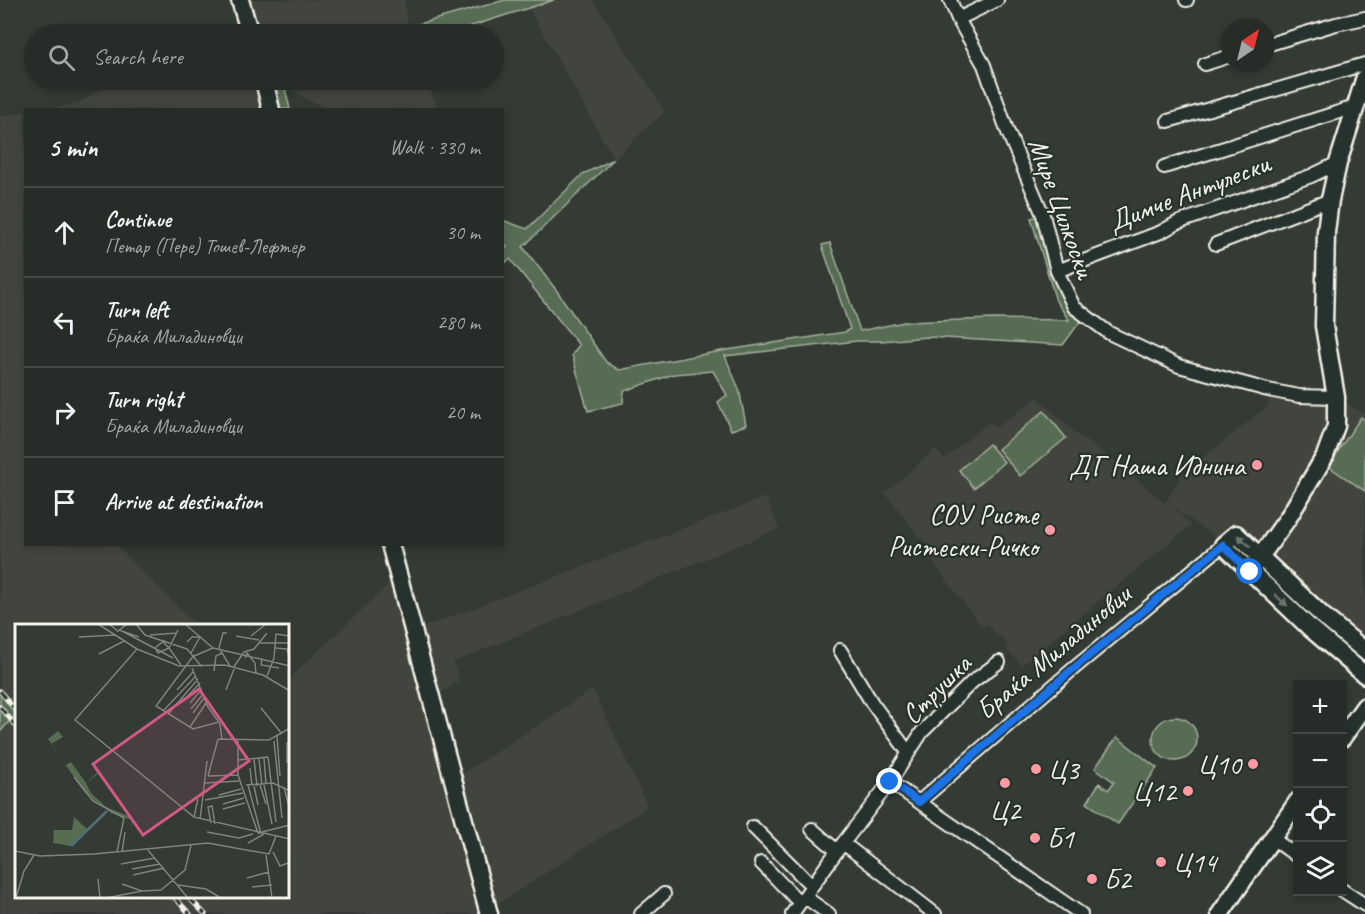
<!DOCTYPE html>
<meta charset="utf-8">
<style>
body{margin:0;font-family:Caveat,sans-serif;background:#2e342f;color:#f1f3f6}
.controls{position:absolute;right:18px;bottom:18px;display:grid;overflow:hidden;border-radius:0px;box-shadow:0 3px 9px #0003}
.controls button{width:54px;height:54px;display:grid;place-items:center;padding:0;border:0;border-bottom:2px solid #424844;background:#262c27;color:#f1f3f6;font:30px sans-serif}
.compass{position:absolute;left:1221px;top:18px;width:54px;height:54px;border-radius:50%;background:#262c27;box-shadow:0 3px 9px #0003;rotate:35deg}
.stop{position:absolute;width:18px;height:18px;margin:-14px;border:4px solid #1a73e8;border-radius:50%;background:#fff}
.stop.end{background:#1a73e8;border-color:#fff;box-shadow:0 2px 6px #0008}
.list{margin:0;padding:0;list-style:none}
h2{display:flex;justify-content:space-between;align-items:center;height:78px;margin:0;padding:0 24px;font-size:26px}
h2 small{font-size:20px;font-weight:400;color:#a4a7a7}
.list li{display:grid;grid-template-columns:39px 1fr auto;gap:18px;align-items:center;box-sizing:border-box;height:90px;padding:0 24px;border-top:2px solid #424844}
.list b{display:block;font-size:22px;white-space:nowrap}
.list p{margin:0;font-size:20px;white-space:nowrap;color:#a4a7a7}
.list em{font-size:20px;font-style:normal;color:#a4a7a7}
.icon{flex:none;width:33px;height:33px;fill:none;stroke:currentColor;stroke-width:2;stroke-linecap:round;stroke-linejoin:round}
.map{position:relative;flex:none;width:1365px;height:914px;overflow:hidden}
.search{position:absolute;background:#262c27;box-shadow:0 3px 9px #0003;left:24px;top:24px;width:480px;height:66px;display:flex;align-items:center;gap:15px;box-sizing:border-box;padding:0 21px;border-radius:33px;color:#a4a7a7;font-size:22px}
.panel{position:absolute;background:#262c27;box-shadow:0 3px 9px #0003;left:24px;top:108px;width:480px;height:438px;border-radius:0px}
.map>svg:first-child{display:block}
.built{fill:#43453d}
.green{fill:#566d52;stroke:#a5af9d;stroke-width:1.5}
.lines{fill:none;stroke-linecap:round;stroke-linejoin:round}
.street-casing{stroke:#f4f1e8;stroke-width:16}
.secondary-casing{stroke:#f4f1e8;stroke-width:21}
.street{stroke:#26332d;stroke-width:12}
.secondary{stroke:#26332d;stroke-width:16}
.rail-casing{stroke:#f4f1e8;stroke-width:5}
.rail{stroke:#26332d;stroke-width:3;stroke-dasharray:9;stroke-linecap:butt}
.oneway{fill:#6e766e}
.route{stroke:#1a73e8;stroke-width:8}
.poi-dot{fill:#ff9aa2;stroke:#26332d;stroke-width:2}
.labels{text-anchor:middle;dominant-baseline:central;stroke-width:4.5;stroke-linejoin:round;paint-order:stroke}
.street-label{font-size:28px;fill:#f4f1e8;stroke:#26332d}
.poi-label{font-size:28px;fill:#f4f1e8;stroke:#26332d;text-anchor:end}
.inset-river{fill:none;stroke:#506d76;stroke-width:3}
.inset-road{fill:none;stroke:#80847c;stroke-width:1.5}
.view{fill:#d15985;fill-opacity:0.15;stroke:#d15985;stroke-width:3}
.inset-edge{fill:none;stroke:#f4f1e8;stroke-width:3}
</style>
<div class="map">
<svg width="1365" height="914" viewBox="0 0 1365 914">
<rect width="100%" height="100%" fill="#333b34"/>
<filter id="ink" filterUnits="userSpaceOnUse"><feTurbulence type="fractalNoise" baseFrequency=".0167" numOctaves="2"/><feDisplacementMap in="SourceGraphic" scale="12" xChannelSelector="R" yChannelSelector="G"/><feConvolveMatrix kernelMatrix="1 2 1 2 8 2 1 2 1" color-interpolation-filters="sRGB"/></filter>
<g filter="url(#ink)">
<path class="built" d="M 240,0 L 404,0 L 409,34 L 234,34 L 247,25 Z
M 554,0 L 593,0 L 665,111 L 614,159 L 529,8 Z
M 114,80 L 280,80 L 271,109 L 48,110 L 79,103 Z
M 283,80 L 426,80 L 438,109 L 326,109 L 299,95 Z
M 25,112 L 26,544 L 116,545 L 197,626 L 16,626 L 16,711 L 0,691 L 0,116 Z
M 1268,390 L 1336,397 L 1365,414 L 1365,651 L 1236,534 L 1223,545 L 1215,537 L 1169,505 L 1191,525 L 1022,665 L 1005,648 L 1008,645 L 1001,636 L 998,638 L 988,624 L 983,628 L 928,556 L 932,552 L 885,493 L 935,449 L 944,459 L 990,421 L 996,428 L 1037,397 L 1076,434 L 1117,462 L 1165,503 L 1182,474 L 1268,406 Z
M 766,497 L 779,529 L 453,662 L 460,681 L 431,699 L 453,780 L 593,689 L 648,807 L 488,910 L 489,914 L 0,914 L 0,732 L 16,715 L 16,898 L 288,898 L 288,680 L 399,574 L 413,631 Z"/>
<path class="green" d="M 505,0 L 554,0 L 446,34 L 409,34 L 408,27 Z
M 283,80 L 290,109 L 271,109 L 265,83 Z
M 614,159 L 523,247 L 557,291 L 606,362 L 619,370 L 721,351 L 845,332 L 850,329 L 822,245 L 830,243 L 860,331 L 904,322 L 993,319 L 1069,320 L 1056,301 L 1031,218 L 1043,215 L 1057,271 L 1085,315 L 1063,345 L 928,337 L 881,341 L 857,341 L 725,356 L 739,389 L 746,425 L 731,430 L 718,402 L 727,395 L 713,371 L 674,374 L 624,391 L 623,403 L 588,411 L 572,355 L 579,345 L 510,259 L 503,264 L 503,250 L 507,247 L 503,240 L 502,220 L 527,229 L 583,174 Z
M 1044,411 L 1066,438 L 1020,476 L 998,449 Z
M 1361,417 L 1365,420 L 1365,491 L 1328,466 Z
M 989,444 L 1004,462 L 974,488 L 959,470 Z
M 0,691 L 16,711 L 16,714 L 0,732 Z
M1153 739a22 22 0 1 1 44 0a22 22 0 1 1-44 0Z
M 1117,737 L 1157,768 L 1118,824 L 1087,803 L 1099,783 L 1108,790 L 1114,782 L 1095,768 Z"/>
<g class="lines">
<g class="street-casing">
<path id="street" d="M 950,0 L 958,19 L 984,65 L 1007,130 L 1043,215 L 1057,271 L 1074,307 L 1109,333 L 1179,366 L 1268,390 L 1299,396 L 1336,397
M 1186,0 L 1187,0
M 958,19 L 997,0
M 1266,45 L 1336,24 L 1365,18
M 1205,64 L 1230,56
M 265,83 L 280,80
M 1168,121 L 1365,64
M 1164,167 L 1355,107
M 1216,244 L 1330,200
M 1057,271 L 1161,232 L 1177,223 L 1311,176 L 1338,163
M 840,650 L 872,703 L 908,752
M 890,782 L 1081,914
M 919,802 L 1073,669 L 1223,545
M 753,827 L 812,886
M 812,829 L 837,851
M 1272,838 L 1298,857
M 843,843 L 935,914
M 761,863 L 800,903
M 1342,890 L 1365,905
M 805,897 L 829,914
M 641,914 L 664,894
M 792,914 L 837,851 L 890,782 L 922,732 L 972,682 L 999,662"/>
</g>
<g class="secondary-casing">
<path id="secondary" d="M 240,0 L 250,34
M 264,80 L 271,110
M 390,544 L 489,914
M 1250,571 L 1288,518 L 1325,456 L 1336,426 L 1336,397 L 1324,326 L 1326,232 L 1330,200 L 1338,163 L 1365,77
M 1365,651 L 1323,616 L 1236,534 L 1223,545 L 1311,629 L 1365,675
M 1342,738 L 1365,706
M 1220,914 L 1298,801"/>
</g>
<use href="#street" class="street"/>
<use href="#secondary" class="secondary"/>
<g class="rail-casing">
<path id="rail" d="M 0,691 L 16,711
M 0,707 L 16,726
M 175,898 L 190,914
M 189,898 L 205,914"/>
</g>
<use href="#rail" class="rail"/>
</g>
<defs><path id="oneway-solid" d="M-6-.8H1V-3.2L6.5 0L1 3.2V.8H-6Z" transform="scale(1.5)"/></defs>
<g class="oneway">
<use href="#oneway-solid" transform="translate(1244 541) rotate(-138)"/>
<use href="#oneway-solid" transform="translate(1281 600) rotate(43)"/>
</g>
</g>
<g class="lines" filter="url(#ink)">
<path class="route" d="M 890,782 L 919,802 L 1073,669 L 1223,545 L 1250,572"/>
</g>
<g class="poi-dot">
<circle cx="1257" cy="465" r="6"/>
<circle cx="1050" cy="530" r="6"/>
<circle cx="1253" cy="764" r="6"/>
<circle cx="1036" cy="769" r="6"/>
<circle cx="1005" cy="783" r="6"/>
<circle cx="1188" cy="791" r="6"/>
<circle cx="1035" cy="838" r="6"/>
<circle cx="1161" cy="862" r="6"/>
<circle cx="1092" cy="879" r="6"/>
</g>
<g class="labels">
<g class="street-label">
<text transform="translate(1189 192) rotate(-21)">Димче Антулески</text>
<text transform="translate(1062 208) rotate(70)">Мире Цилкоски</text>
<text transform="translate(1053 652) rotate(-40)">Браќа Миладиновци</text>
<text transform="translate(936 689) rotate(-45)">Струшка</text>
</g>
<g class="poi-label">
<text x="1245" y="465">ДГ Наша Иднина</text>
<text x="1038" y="514">СОУ Ристе<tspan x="1038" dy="32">Ристески-Ричко</tspan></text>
<text x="1241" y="764">Ц10</text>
<text x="1048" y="769" text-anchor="start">Ц3</text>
<text x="1176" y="791">Ц12</text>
<text x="1005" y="810" text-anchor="middle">Ц2</text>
<text x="1047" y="838" text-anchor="start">Б1</text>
<text x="1173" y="862" text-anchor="start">Ц14</text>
<text x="1104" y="879" text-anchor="start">Б2</text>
</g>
</g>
<g transform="translate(15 624)">
<rect width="274" height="274" fill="#333b34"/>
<path d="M 43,107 L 48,113 L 36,120 L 51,141 L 56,138 L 71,159 L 83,148 L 84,149 L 71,159 L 76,169 L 91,183 L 118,194 L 116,206 L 117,196 L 96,189 L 70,169 L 33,115 ZM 59,193 L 73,206 L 56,222 L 38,219 L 39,206 L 57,206 Z" fill="#566d52"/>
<path class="inset-river" d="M 56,222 L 92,187"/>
<path class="inset-road" d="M 83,0 L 122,25 L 60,96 L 179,193 L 275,215M 94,0 L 103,7 L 112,0M 121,0 L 130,11 L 172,25 L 187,43M 170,0 L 198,24 L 275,42M 104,6 L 124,13M 163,6 L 154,24 L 166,41M 107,7 L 158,34M 135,11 L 162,9M 221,12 L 244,16M 236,12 L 251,0M 64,13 L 100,11M 148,18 L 154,24 L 143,29 L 140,24 L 150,16M 172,18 L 177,13 L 185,13 L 176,29M 243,19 L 275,19M 204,24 L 215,42M 204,24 L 208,9 L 212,9M 259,24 L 272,25 L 275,36M 122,25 L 164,42 L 210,41 L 248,51 L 275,67M 229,28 L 239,25 L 252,9M 84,30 L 109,17M 179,31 L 141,82 L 178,105 L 204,98M 179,32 L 198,24M 230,34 L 232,29 L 240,39 L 241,50M 247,34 L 246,41 L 264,44M 177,44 L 193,83 L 205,100 L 207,116M 218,44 L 229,28M 199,47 L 201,32 L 207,29M 252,52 L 259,34 L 261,10 L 275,12M 162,66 L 178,48M 211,66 L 219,45M 170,75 L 185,59M 175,79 L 187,65M 246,84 L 267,110M 176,85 L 188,70M 149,86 L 181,52M 154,89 L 183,55M 178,89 L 189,74M 175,103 L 191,79M 262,112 L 265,152M 203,115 L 254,116 L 275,104M 223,116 L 223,151 L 243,209 L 275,201M 259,117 L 267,194M 272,118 L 272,139M 253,133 L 261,198M 249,134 L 251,160M 239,135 L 242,162M 244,135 L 247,161M 223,136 L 253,133M 235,144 L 237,162M 193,152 L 203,115M 193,152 L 223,151M 59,153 L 78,177 L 109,194 L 102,228M 190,159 L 224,157M 231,161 L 258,159 L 275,167M 233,161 L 246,210M 245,161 L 251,180M 249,161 L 257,200M 239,162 L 243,181M 269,163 L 275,187M 204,171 L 226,165M 190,176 L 228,169M 208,180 L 229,174M 208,185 L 230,179M 179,193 L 183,175M 185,196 L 192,137M 196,199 L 193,183 L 197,182 L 200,200M 192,208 L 224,214 L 238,210M 233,219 L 249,210M 132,225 L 173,274M 0,227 L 25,232 L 79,230 L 193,219 L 254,230 L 261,212M 107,228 L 110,208M 258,228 L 265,242 L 273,239M 251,231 L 257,274M 106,240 L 140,234M 117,245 L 145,240M 118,251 L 149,244M 232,254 L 254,248M 83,255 L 85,274M 107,260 L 127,267 L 146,266 L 170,246 L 176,221M 163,261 L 191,265 L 206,274M 237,263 L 257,261M 1,274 L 9,247 L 19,231M 91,274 L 127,267"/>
<path class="view" d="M 184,65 L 234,137 L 128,211 L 78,140 Z"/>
<rect width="274" height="274" class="inset-edge"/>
</g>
</svg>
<div class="controls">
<button>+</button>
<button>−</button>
<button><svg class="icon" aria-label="locate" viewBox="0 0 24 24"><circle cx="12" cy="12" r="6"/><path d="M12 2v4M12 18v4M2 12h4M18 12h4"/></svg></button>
<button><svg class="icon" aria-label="layers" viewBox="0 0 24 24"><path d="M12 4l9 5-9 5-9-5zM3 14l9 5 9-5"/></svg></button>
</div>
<svg class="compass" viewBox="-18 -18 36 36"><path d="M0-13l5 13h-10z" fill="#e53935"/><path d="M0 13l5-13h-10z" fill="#a4a7a7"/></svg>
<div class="stop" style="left:1250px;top:572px"></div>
<div class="stop end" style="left:890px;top:782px"></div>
<div class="search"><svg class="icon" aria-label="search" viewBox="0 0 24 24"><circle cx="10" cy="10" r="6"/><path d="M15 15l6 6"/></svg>Search here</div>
<section class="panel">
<h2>5 min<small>Walk · 330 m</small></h2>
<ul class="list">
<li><svg class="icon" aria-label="ahead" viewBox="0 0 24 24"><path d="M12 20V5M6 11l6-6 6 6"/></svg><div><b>Continue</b><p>Петар (Пере) Тошев-Лефтер</p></div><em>30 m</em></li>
<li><svg class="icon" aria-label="left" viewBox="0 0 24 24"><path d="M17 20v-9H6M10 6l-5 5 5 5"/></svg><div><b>Turn left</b><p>Браќа Миладиновци</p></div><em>280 m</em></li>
<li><svg class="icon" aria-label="right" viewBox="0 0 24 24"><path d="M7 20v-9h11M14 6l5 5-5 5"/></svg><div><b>Turn right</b><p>Браќа Миладиновци</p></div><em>20 m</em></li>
<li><svg class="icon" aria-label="arrive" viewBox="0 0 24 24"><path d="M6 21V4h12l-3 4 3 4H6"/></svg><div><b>Arrive at destination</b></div></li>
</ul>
</section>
</div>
